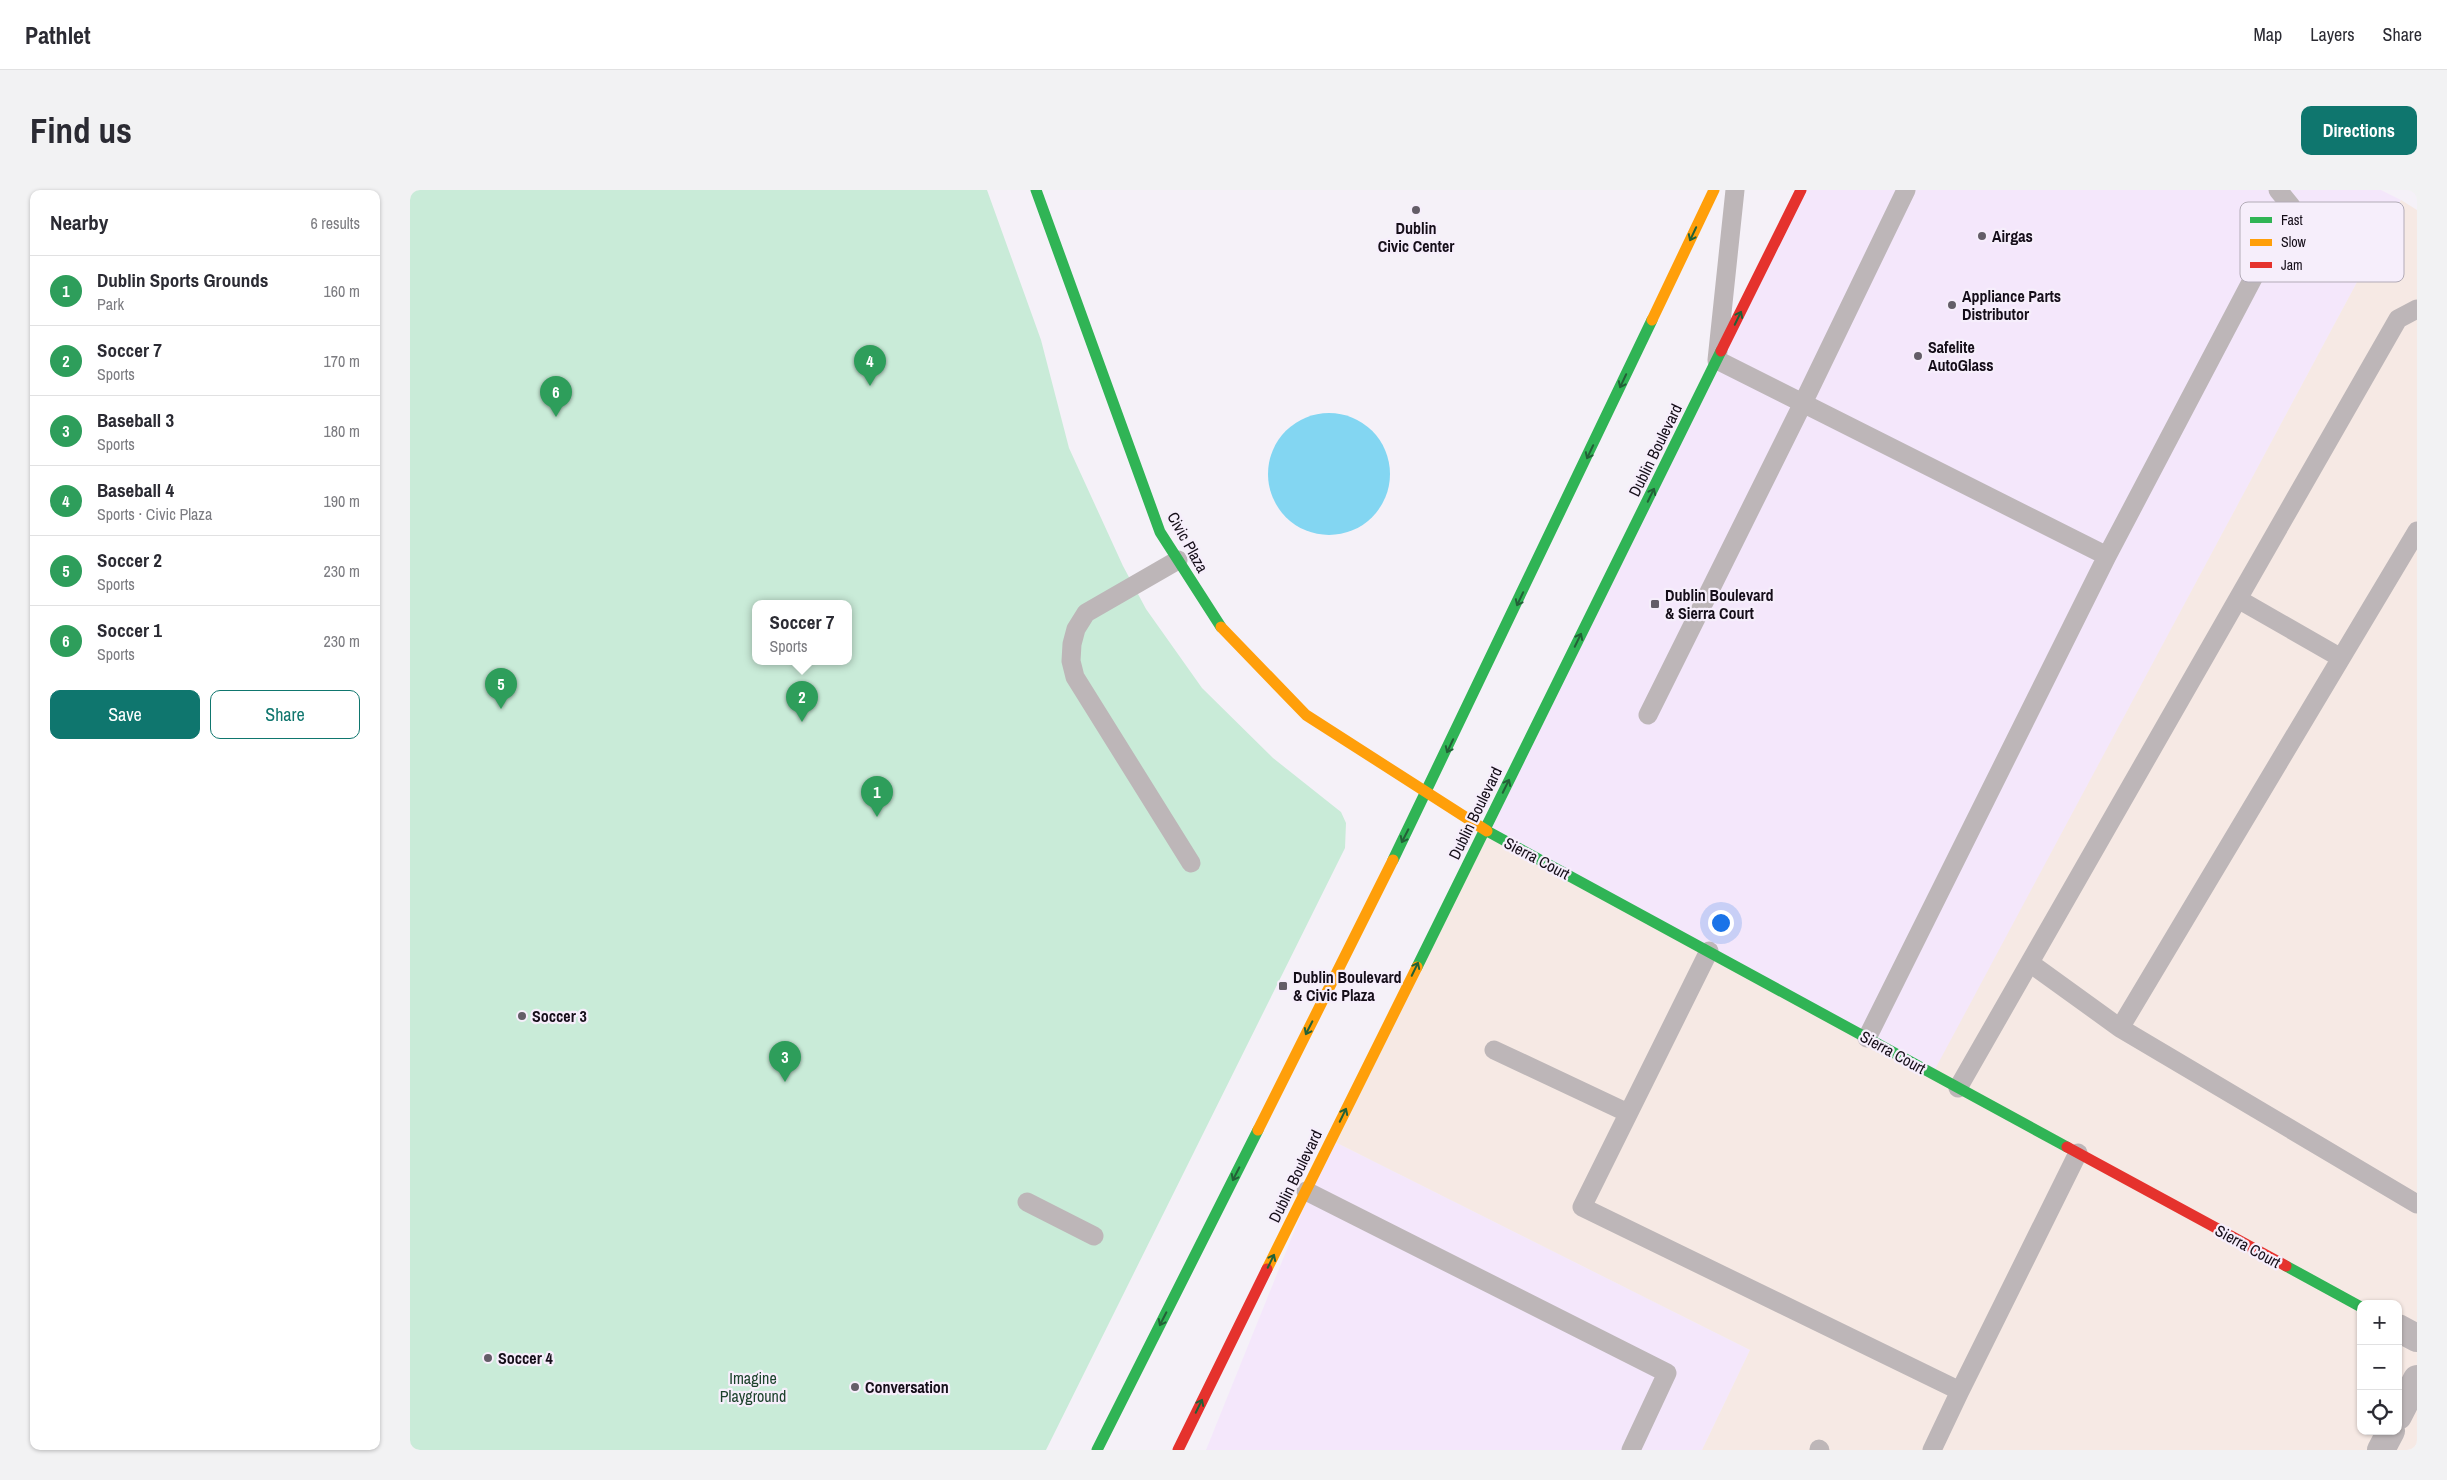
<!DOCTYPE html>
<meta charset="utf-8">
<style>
body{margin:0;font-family:"Archivo Narrow",sans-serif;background:#f2f2f3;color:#2b2b33}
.controls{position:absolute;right:15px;bottom:15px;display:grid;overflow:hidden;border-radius:10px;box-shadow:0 1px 4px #0004}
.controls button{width:45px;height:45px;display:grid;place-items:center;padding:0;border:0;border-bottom:1px solid #e1e1e2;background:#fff;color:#2b2b33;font:25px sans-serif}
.you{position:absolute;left:1310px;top:732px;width:18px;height:18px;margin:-12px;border:4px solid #fff;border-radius:50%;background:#1a73e8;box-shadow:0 0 0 8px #1a73e833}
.badge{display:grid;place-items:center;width:32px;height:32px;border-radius:50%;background:#0f766e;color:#fff;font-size:16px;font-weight:700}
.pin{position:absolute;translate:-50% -41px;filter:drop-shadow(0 1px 2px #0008)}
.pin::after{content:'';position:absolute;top:26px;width:18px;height:15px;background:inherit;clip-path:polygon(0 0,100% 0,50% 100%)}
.popup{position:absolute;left:342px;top:410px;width:100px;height:65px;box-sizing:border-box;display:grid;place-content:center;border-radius:10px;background:#fff;filter:drop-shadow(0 1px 4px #0005);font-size:16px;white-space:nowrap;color:#7c7c81}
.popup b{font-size:19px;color:#2b2b33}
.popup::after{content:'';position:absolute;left:50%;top:100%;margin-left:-10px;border:10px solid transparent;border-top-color:#fff}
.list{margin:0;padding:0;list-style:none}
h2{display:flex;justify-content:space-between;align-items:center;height:65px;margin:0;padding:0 20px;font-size:21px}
h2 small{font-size:16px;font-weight:400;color:#7c7c81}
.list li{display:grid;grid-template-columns:32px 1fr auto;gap:15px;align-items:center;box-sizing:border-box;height:70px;padding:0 20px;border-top:1px solid #e1e1e2}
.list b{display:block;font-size:19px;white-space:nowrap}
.list p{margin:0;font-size:16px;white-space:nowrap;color:#7c7c81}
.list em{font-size:16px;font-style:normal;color:#7c7c81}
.actions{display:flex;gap:10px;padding:15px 20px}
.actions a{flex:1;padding:11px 0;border:1px solid #0f766e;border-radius:10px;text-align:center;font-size:18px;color:#0f766e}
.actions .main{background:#0f766e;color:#fff}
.icon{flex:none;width:28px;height:28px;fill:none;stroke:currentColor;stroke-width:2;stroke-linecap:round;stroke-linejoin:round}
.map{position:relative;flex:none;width:2007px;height:1260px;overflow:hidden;border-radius:10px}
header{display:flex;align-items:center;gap:30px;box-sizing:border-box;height:70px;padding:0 25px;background:#fff;border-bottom:1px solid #e1e1e2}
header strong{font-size:24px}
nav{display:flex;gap:28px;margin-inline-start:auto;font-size:18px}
.intro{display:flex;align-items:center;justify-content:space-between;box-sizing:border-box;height:120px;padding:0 30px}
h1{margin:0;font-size:35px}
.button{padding:12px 22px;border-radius:10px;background:#0f766e;color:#fff;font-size:18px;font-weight:700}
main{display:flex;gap:30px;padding:0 30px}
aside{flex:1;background:#fff;border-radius:10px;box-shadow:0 1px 4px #0004}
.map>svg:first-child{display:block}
.built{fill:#f4e7fb}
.industrial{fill:#f6e9e4;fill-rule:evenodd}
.green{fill:#c9ebd8;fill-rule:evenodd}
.water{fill:#83d6f2}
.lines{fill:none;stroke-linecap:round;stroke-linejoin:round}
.lane{stroke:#bdb6b8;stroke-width:19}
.street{stroke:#bdb6b8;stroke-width:28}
.fast{stroke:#30b455;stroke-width:11}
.slow{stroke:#ff9f0a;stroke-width:11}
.jam{stroke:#e5322d;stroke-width:11}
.oneway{stroke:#226137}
.poi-dot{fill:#635d67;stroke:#f6eefb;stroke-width:2}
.labels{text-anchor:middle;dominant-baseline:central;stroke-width:4.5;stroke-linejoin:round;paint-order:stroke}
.poi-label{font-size:16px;font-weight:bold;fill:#150e19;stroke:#f6eefb;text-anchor:start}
.street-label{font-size:16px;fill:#150e19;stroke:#f6eefb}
.park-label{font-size:16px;fill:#1c422c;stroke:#f6eefb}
.key{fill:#f6eefb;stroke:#b2abb7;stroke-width:1}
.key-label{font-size:14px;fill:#150e19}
</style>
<header>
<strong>Pathlet</strong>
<nav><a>Map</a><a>Layers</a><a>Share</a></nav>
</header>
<div class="intro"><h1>Find us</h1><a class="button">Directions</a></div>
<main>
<aside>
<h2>Nearby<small>6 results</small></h2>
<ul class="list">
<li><span class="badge" style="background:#2e9e5b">1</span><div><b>Dublin Sports Grounds</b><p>Park</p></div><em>160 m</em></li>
<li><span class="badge" style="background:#2e9e5b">2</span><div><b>Soccer 7</b><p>Sports</p></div><em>170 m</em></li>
<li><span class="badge" style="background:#2e9e5b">3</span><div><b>Baseball 3</b><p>Sports</p></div><em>180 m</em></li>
<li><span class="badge" style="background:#2e9e5b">4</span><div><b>Baseball 4</b><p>Sports · Civic Plaza</p></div><em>190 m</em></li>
<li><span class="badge" style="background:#2e9e5b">5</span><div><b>Soccer 2</b><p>Sports</p></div><em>230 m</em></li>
<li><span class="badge" style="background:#2e9e5b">6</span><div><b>Soccer 1</b><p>Sports</p></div><em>230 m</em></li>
</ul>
<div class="actions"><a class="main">Save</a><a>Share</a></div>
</aside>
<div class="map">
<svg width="2007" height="1260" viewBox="0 0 2007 1260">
<rect width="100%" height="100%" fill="#f5f1f8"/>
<path class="built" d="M 1391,0 L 1971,0 L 1991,10 L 1523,884 L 1075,640 Z
M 921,950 L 1340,1160 L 1292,1260 L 796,1260 Z"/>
<path class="industrial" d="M 1991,10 L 2007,20 L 2007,1260 L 1292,1260 L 1340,1160 L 921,950 L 1075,640 L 1523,883 ZM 1951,1114 L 1988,1114 L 1988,1241 L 1951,1241 Z"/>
<path class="green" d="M 0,0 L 577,0 L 631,150 L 659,258 L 713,376 L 736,419 L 792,498 L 863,568 L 931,622 L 936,633 L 935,658 L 636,1260 L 0,1260 ZM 346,413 L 438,413 L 438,471 L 346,471 Z"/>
<path class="water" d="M858 284a61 61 0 1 1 122 0a61 61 0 1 1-122 0Z"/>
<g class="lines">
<path class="lane" d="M 1325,0 L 1307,170 L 1697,366 L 1457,848
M 2007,341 L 1710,838 L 2007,1014
M 1697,366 L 1881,16 L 1868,0
M 768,370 L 676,423 L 666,439 L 662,454 L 661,471 L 665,487 L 781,673
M 1828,409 L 1931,468
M 1238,525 L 1393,213 L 1496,0
M 1299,761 L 1172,1017 L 1550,1201 L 1668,963
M 1620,773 L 1710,838
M 1084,860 L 1218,923
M 1548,898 L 1988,129 L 2007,119
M 896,1001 L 1257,1183 L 1221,1260
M 617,1012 L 684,1046
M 1409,1259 L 1410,1260
M 1522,1260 L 1550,1201"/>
<path class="street" d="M 1988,1138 L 2007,1148
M 1988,1226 L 2007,1189
M 1971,1260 L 1981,1241"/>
<path class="fast" d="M 626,0 L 750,342 L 811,437
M 1077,641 L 1657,957
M 983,670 L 1242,130
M 1007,777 L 1311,161
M 1876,1076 L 1951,1117
M 687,1260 L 848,940"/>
<path class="slow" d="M 1242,130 L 1304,0
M 811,437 L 896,525 L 1077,641
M 848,940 L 983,670
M 857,1079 L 1007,777"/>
<path class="jam" d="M 1311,161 L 1391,0
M 1657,957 L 1876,1076
M 768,1260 L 857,1079"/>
</g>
<defs><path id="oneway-shaft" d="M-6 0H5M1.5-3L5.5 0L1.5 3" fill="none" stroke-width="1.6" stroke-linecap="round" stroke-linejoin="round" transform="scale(1.25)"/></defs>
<g class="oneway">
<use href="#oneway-shaft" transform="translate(1283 44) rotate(115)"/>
<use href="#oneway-shaft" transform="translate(1328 128) rotate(-64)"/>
<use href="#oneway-shaft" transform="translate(1213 191) rotate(115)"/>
<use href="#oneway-shaft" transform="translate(1180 262) rotate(115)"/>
<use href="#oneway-shaft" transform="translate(1241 305) rotate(-64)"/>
<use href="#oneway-shaft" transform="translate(1110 409) rotate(115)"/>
<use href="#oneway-shaft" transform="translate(1168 450) rotate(-64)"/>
<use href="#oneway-shaft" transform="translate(1040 556) rotate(115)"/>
<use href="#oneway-shaft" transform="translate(1096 596) rotate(-64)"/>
<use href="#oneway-shaft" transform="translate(995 646) rotate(117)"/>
<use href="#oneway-shaft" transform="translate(1005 779) rotate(-64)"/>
<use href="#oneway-shaft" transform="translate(899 838) rotate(117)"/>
<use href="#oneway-shaft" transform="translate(933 925) rotate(-64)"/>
<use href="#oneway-shaft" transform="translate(826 984) rotate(117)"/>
<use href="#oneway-shaft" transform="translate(861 1071) rotate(-64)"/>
<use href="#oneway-shaft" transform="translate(753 1129) rotate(117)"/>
<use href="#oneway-shaft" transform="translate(789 1216) rotate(-64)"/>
</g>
<g class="poi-dot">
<circle cx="1006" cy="20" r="5"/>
<circle cx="1572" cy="46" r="5"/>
<circle cx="1542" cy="115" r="5"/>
<circle cx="1508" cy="166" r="5"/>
<rect x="1240" y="409" width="10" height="10" rx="2.5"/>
<rect x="868" y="791" width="10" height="10" rx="2.5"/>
<circle cx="112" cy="826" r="5"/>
<circle cx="78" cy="1168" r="5"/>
<circle cx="445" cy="1197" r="5"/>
</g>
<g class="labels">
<g class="poi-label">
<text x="1006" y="38" text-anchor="middle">Dublin<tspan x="1006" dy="18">Civic Center</tspan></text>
<text x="1582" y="46">Airgas</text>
<text x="1552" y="106">Appliance Parts<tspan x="1552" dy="18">Distributor</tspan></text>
<text x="1518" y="157">Safelite<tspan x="1518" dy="18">AutoGlass</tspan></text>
<text x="1255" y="405">Dublin Boulevard<tspan x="1255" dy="18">&amp; Sierra Court</tspan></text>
<text x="883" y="787">Dublin Boulevard<tspan x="883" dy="18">&amp; Civic Plaza</tspan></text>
<text x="122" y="826">Soccer 3</text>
<text x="88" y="1168">Soccer 4</text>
<text x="455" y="1197">Conversation</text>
</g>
<g class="street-label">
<text transform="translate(1245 260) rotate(-64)">Dublin Boulevard</text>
<text transform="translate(778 352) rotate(61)">Civic Plaza</text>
<text transform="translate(1065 623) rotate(-64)">Dublin Boulevard</text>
<text transform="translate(1127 668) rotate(28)">Sierra Court</text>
<text transform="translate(1483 862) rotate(29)">Sierra Court</text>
<text transform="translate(885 986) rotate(-64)">Dublin Boulevard</text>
<text transform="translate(1838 1056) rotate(29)">Sierra Court</text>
</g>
<g class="park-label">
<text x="343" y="1188">Imagine<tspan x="343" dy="18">Playground</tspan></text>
</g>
</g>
<rect x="1830" y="12" width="164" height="80" rx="8" class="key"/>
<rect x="1840" y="27" width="22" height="6" fill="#30b455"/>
<rect x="1840" y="49" width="22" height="7" fill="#ff9f0a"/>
<rect x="1840" y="72" width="22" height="6" fill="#e5322d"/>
<g class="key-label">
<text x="1871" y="35">Fast</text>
<text x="1871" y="57">Slow</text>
<text x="1871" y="80">Jam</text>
</g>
</svg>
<div class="controls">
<button>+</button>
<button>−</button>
<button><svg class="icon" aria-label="locate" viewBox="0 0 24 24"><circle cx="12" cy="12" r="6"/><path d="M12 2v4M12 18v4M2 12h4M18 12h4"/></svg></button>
</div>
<div class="you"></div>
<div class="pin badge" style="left:467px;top:627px;background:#2e9e5b">1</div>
<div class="pin badge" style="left:392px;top:532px;background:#2e9e5b">2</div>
<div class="popup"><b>Soccer 7</b>Sports</div>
<div class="pin badge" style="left:375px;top:892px;background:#2e9e5b">3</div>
<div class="pin badge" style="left:460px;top:196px;background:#2e9e5b">4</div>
<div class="pin badge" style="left:91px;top:519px;background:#2e9e5b">5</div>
<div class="pin badge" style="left:146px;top:227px;background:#2e9e5b">6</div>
</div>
</main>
